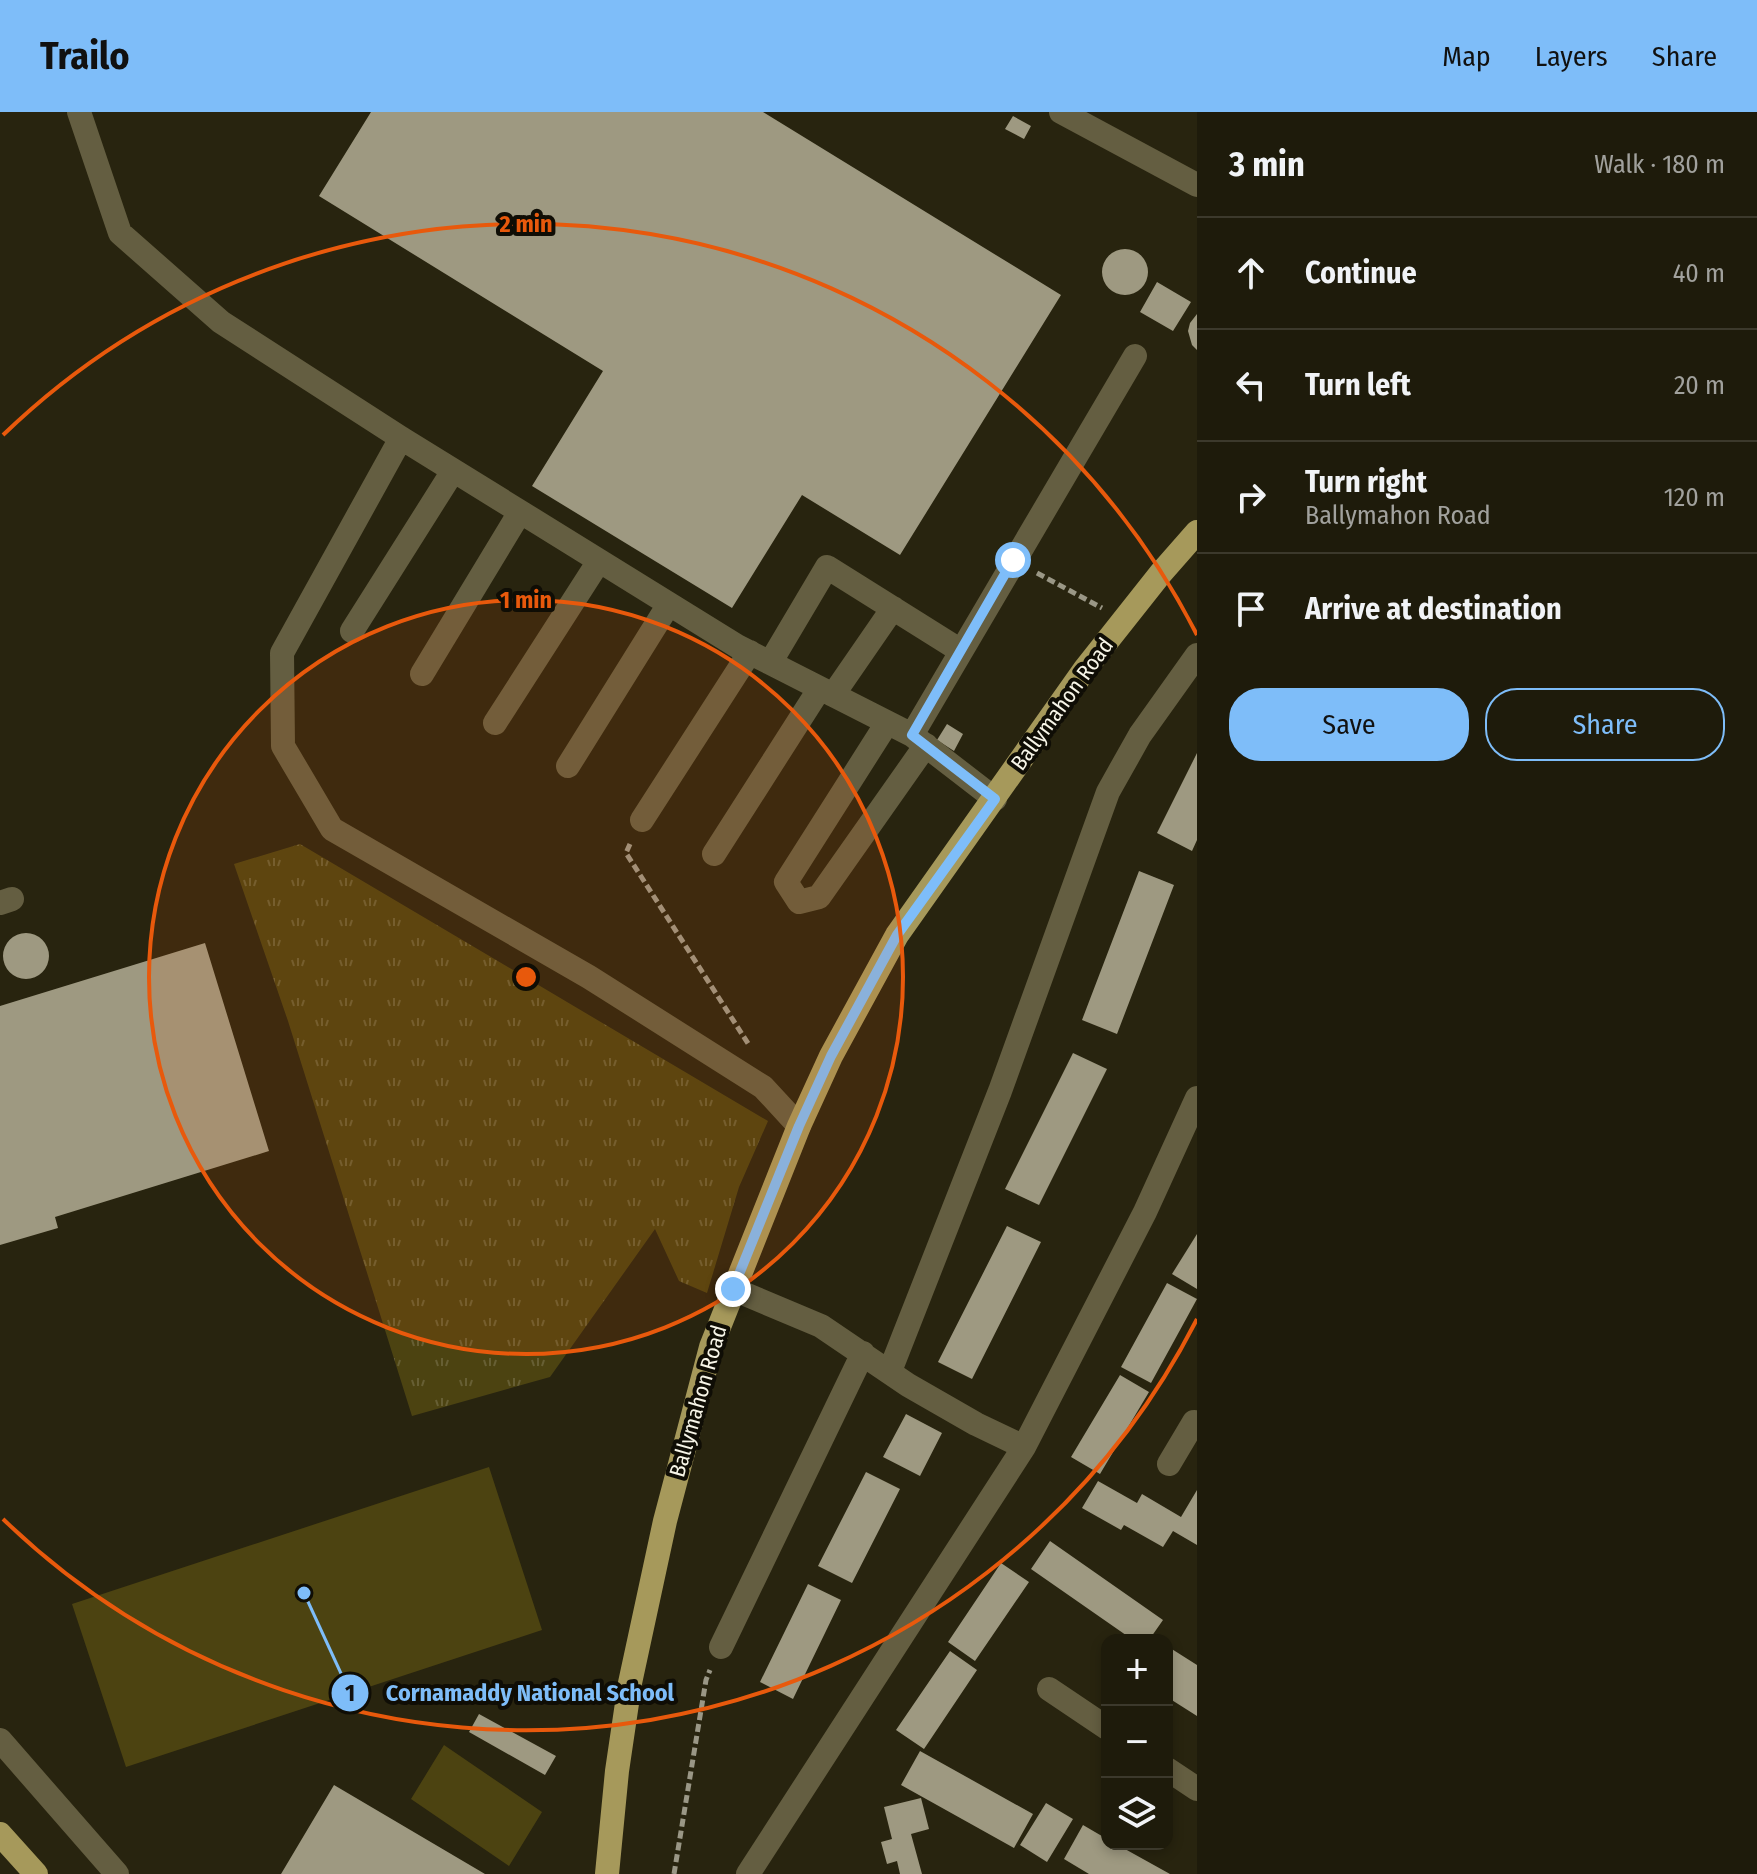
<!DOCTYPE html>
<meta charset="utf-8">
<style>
body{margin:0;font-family:"Fira Sans Condensed",sans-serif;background:#262414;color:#f1f3f6}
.controls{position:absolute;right:24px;bottom:24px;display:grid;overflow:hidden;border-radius:16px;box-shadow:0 4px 12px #0003}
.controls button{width:72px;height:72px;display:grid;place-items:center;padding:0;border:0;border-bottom:2px solid #3c392c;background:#1e1b0b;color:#f1f3f6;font:40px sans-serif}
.stop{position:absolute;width:24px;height:24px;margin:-18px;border:6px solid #7ebdf9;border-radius:50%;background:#fff}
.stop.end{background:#7ebdf9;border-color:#fff;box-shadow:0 2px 8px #0008}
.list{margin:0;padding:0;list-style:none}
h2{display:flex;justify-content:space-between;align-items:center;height:104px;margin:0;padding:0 32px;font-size:34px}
h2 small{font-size:26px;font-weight:400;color:#a1a19d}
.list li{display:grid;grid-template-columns:52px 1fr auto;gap:24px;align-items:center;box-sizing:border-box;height:112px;padding:0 32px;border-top:2px solid #3c392c}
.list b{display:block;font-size:30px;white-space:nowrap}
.list p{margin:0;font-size:26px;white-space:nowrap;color:#a1a19d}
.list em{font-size:26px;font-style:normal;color:#a1a19d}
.actions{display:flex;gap:16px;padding:24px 32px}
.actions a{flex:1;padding:18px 0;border:2px solid #7ebdf9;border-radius:32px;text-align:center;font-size:28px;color:#7ebdf9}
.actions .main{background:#7ebdf9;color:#111}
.icon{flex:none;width:44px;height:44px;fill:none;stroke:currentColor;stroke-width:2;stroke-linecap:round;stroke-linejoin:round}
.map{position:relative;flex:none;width:1197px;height:1762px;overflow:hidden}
header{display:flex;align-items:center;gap:48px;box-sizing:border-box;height:112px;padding:0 40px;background:#7ebdf9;color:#111}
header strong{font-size:38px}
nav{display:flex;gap:44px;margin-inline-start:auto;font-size:28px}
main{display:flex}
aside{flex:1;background:#1e1b0b}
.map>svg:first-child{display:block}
.grass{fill:url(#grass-tufts)}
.green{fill:#4c4311}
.building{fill:#9e9981}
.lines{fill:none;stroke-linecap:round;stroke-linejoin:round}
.path{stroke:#9a9786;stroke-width:5;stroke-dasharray:8 4;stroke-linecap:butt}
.minor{stroke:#645e41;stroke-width:24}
.major{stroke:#a6995b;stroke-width:24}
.route{stroke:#7ebdf9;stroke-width:10}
.ring{fill:none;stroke:#e8590c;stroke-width:4}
.labels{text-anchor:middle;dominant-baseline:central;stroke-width:8;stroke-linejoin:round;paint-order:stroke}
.street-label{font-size:22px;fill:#f7f5e8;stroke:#0f0d05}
.centre{fill:#e8590c;stroke:#0f0d05;stroke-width:4}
.ring-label{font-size:24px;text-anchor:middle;font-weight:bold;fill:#e8590c;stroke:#0f0d05;stroke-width:8;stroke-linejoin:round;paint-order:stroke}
.leader{fill:none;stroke:#7ebdf9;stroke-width:3}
.callout-dot{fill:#7ebdf9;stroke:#0f0d05;stroke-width:3}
.mark-label{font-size:24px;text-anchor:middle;font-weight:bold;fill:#111}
.callout-label{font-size:24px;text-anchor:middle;font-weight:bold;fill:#7ebdf9;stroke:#0f0d05;stroke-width:8;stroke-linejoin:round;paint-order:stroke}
</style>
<header>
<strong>Trailo</strong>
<nav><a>Map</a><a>Layers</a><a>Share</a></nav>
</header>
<main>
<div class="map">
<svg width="1197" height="1762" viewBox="0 0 1197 1762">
<defs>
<pattern id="grass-tufts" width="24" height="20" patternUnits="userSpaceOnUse" patternTransform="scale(2)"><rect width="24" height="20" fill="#4c4311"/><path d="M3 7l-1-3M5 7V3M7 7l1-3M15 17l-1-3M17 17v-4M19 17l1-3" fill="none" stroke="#675f34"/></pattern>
</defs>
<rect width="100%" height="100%" fill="#28240f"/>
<path class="grass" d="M 300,732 L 768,1009 L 739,1075 L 707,1181 L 679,1169 L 655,1117 L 550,1265 L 412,1304 L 288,909 L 234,752 Z"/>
<path class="green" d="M 489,1355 L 542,1518 L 126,1655 L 72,1492 Z
M 444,1633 L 542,1700 L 509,1754 L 411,1687 Z"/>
<path class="building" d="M 371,0 L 763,0 L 1061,183 L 900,443 L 802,383 L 732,496 L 532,374 L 603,259 L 319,84 Z
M 1013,4 L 1031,14 L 1024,27 L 1005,17 Z
M1102 160a23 23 0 1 1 46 0a23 23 0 1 1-46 0Z
M 1157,170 L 1191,190 L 1173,219 L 1140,200 Z
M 1197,202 L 1197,238 L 1192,233 L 1188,219 L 1190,211 Z
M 947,612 L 963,622 L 954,639 L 937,628 Z
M 1197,641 L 1197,728 L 1192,739 L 1157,721 Z
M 1139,759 L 1174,773 L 1117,922 L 1082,908 Z
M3 844a23 23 0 1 1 46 0a23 23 0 1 1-46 0Z
M 205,831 L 269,1039 L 55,1105 L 58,1116 L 0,1133 L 0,894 Z
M 1073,941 L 1107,957 L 1039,1093 L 1005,1077 Z
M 1007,1114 L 1041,1130 L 972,1267 L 938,1250 Z
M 1197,1122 L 1197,1177 L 1172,1162 Z
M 1167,1171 L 1197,1187 L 1151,1271 L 1121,1255 Z
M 1120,1263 L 1149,1280 L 1100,1362 L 1071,1345 Z
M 906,1302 L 942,1321 L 920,1364 L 883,1345 Z
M 866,1360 L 900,1377 L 852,1471 L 818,1454 Z
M 1098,1369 L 1137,1391 L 1142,1382 L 1181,1405 L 1197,1378 L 1197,1433 L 1173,1419 L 1163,1435 L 1124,1413 L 1121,1418 L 1082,1396 Z
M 1050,1429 L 1163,1508 L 1149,1528 L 1133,1528 L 1031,1457 Z
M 1001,1451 L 1029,1470 L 975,1549 L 948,1530 Z
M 808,1472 L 841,1488 L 793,1587 L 760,1570 Z
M 1167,1534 L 1197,1553 L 1197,1604 L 1167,1585 Z
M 950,1539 L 977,1558 L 924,1637 L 896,1618 Z
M 479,1602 L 556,1644 L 545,1663 L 469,1620 Z
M 920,1639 L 1033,1702 L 1014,1736 L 901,1673 Z
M 334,1673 L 485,1762 L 281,1762 Z
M 921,1686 L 929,1717 L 911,1722 L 922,1762 L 900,1762 L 897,1749 L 887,1752 L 881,1730 L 892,1727 L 884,1695 Z
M 1046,1691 L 1073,1707 L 1047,1750 L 1020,1733 Z
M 1083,1713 L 1107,1727 L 1107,1732 L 1116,1732 L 1170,1762 L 1089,1762 L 1064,1747 Z"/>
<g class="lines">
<path class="path" d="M 1037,461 L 1102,496
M 630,732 L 626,741 L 749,933
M 674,1762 L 706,1568 L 710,1558"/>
<path class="minor" d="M 79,0 L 120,121 L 221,210 L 401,326 L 737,534 L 912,623 L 995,687
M 1061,0 L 1197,73
M 401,326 L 282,541 L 283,634 L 332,717 L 589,865 L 763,975 L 799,1014
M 352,519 L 453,359
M 770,551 L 827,455 L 961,539
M 422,562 L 520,400
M 833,583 L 893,496
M 495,611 L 599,449
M 887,611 L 786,770 L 799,790 L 819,785 L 926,633
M 912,623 L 1135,244
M 568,654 L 669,492
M 642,708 L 750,540
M 714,742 L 820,576
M 0,791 L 12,787
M 733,1177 L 821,1214 L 908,1273 L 976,1312 L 1024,1335
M 890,1259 L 1000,979 L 1108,680 L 1140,623 L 1197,543
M 1169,1352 L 1194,1310
M 721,1535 L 863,1241
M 1049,1577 L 1107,1616
M 0,1628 L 117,1762
M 1167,1657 L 1197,1677
M 748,1762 L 1024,1335 L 1145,1100 L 1197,986"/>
<path class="major" d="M 0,1722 L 36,1762
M 607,1762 L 617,1659 L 630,1571 L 665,1409 L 711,1235 L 799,1014 L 831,944 L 897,823 L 1085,557 L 1161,461 L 1197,420"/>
</g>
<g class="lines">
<path class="route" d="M 733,1177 L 799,1014 L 831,944 L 897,823 L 995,687 L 912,623 L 1013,448"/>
</g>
<circle cx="526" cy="865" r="377" fill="#e8590c" fill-opacity=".12"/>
<g class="ring">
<circle cx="526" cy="865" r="377"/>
<path d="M1197 1207A753 753 0 0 1 3 1407M3 323A753 753 0 0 1 1197 523"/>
</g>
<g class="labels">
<g class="street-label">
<text transform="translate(1062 592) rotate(-54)">Ballymahon Road</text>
<text transform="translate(698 1289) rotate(-74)">Ballymahon Road</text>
</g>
</g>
<circle cx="526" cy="865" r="12" class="centre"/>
<g class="ring-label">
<text x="526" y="120">2 min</text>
<text x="526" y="496">1 min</text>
</g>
<path class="leader" d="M304 1481L350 1581"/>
<g class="callout-dot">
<circle cx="304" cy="1481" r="8"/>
<circle cx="350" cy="1581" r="20"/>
</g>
<g class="mark-label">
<text x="350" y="1589">1</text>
</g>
<g class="callout-label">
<text x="530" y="1589">Cornamaddy National School</text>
</g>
</svg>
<div class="controls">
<button>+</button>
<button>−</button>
<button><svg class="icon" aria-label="layers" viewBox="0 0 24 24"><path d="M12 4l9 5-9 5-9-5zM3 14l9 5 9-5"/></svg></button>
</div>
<div class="stop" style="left:1013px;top:448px"></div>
<div class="stop end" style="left:733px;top:1177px"></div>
</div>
<aside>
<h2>3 min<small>Walk · 180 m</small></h2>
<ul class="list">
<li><svg class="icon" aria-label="ahead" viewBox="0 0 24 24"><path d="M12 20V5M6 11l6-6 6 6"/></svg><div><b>Continue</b></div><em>40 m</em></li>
<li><svg class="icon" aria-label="left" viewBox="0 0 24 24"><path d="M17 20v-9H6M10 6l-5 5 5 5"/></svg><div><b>Turn left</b></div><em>20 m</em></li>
<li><svg class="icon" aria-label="right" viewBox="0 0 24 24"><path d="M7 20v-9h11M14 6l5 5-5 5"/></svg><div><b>Turn right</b><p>Ballymahon Road</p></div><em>120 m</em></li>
<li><svg class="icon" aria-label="arrive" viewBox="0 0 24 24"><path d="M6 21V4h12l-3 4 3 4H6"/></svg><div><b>Arrive at destination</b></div></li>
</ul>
<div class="actions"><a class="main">Save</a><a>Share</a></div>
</aside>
</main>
